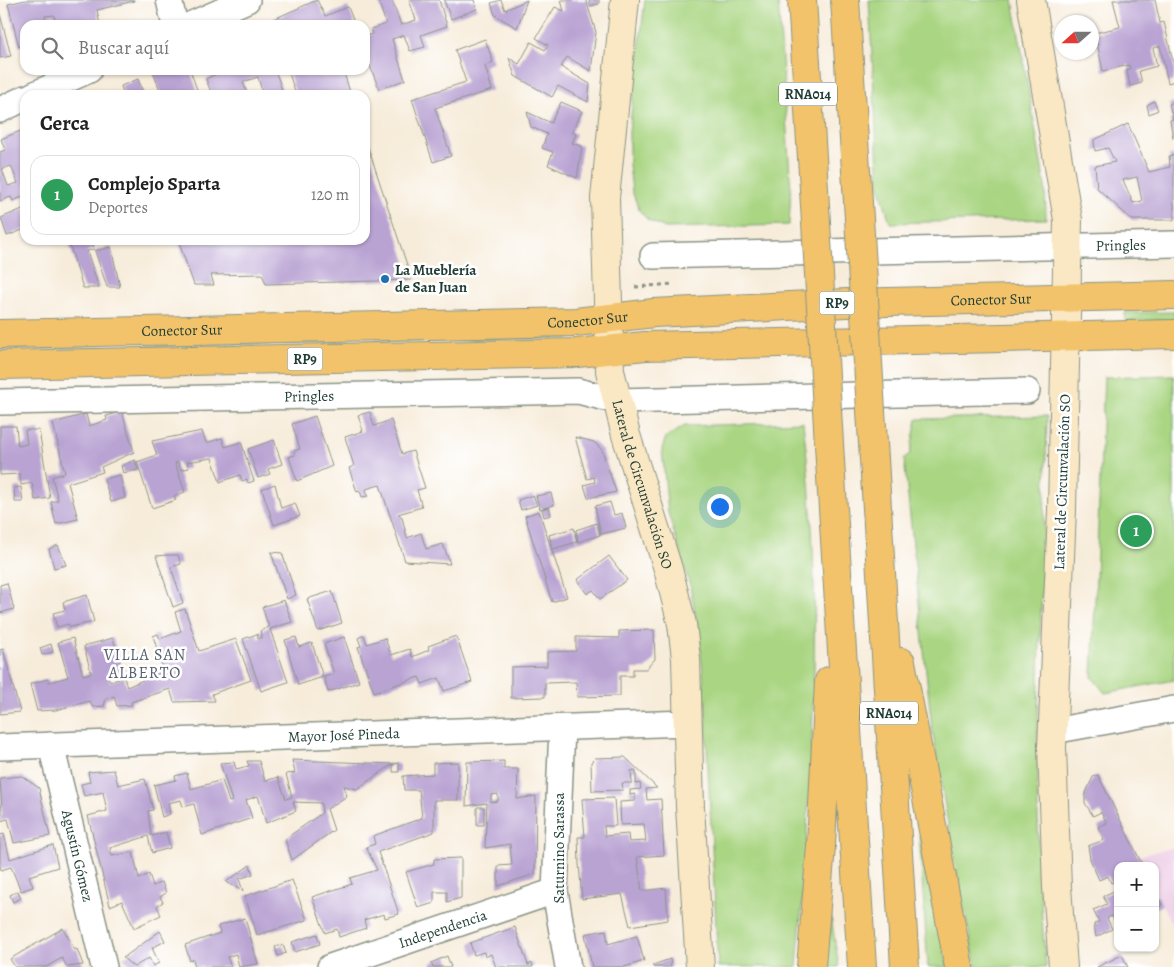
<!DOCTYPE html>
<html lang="es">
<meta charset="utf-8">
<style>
body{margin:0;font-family:Alegreya,serif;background:#f6f6f6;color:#222}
.controls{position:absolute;right:15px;bottom:15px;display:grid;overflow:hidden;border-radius:10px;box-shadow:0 1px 4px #0004}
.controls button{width:45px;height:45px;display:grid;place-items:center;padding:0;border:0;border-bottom:1px solid #e0e0e0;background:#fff;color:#222;font:25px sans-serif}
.compass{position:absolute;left:1054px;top:15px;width:45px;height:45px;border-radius:50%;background:#fff;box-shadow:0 1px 4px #0004;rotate:249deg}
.you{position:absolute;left:719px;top:506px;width:18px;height:18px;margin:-12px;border:4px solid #fff;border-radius:50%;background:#1a73e8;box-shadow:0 0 0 8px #1a73e833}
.badge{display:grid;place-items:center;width:32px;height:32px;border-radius:50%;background:#7c3aed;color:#fff;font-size:16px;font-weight:700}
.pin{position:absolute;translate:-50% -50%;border:2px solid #fff;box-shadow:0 1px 5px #0006}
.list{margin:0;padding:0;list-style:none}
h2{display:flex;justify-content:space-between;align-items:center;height:65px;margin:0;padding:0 20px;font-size:21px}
h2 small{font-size:16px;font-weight:400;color:#767676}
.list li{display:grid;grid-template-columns:32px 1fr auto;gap:15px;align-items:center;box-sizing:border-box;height:80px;margin:0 10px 10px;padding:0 10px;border:1px solid #e0e0e0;border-radius:15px}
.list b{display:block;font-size:19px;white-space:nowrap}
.list p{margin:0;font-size:16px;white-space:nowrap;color:#767676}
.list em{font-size:16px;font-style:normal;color:#767676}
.icon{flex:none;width:28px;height:28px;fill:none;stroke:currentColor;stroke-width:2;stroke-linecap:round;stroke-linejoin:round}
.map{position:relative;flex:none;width:1174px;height:967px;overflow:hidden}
.search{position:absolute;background:#fff;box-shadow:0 1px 4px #0004;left:20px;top:20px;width:350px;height:55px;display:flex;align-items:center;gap:12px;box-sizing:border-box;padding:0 18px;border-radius:15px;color:#767676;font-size:19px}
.panel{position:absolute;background:#fff;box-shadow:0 1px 4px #0004;left:20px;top:90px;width:350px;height:155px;border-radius:15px}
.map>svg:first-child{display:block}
.built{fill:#eed0e7}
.green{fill:#aad683;stroke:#648a5c}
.building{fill:#b9a3d3;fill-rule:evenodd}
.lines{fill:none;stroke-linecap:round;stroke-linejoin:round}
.street-casing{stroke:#8b9487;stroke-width:28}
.secondary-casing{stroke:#8b9487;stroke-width:30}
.primary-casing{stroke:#8b9487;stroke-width:30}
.highway-casing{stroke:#8b9487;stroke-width:30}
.path{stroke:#8b9487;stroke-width:3;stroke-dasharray:4 4;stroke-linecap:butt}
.street{stroke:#fff;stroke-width:25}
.secondary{stroke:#fae7c3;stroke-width:28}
.primary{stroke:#f2c36a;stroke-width:28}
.highway{stroke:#f2c36a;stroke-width:28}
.highway-bridge-casing{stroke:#8b9487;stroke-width:30;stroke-linecap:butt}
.highway-bridge{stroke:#f2c36a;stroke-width:28}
.poi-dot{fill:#1f6fb2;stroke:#fff;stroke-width:2}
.labels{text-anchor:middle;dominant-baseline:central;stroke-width:5;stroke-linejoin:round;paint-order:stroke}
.shield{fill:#fff;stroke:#627771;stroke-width:1}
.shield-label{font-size:14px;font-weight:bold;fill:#1f3d34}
.street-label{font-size:15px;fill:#1f3d34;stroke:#fff}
.poi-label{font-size:15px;font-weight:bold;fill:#1f3d34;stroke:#fff;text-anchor:start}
.neighbourhood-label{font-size:16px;letter-spacing:1px;fill:#55616c;stroke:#fff}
</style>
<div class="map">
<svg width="1174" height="967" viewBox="0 0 1174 967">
<rect width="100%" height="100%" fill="#fff"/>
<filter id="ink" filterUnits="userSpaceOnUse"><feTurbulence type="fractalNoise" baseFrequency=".02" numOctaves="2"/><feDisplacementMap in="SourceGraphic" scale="10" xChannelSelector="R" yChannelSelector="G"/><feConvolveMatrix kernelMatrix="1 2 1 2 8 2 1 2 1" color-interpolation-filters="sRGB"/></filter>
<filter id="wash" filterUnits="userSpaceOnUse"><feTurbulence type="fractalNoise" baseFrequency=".0096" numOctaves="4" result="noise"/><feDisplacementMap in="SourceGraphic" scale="20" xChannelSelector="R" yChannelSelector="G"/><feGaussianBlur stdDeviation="1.12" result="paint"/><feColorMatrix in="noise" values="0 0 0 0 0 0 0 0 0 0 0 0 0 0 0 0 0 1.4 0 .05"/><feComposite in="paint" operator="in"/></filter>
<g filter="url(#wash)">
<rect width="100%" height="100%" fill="#f7ecda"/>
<path class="built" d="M 1174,847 L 1174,929 L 1155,891 L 1155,866 L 1143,866 L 1138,856 Z"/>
<path class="green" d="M 645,0 L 778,0 L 791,190 L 789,225 L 665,228 L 648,220 L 639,210 L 632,191 L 629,164 L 629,132 Z
M 869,0 L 1013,0 L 1045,186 L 1046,219 L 890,223 L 879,185 Z
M 1174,312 L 1174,320 L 1125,321 L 1125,313 Z
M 569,336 L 569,338 L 0,350 L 0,349 Z
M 1174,375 L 1174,680 L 1105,693 L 1092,677 L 1104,377 Z
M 1047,416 C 1044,600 1028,783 1046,967 L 976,967 L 954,860 L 932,729 L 904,458 L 910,454 L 917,419 Z
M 803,422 C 825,602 811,787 797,967 L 718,967 L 704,687 L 700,640 L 690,585 L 668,513 L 662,449 L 666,437 L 685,426 Z
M 919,835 L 924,849 L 948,967 L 928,967 Z
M 831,917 L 839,967 L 825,967 Z"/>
<g id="blocks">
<path class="building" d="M 25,0 L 134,0 L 134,1 L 97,10 L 100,25 L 87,25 L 86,22 L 74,25 L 56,25 L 54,15 L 45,16 L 47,25 L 25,25 L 25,45 L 19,47 L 8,4 Z
M 317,0 L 325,16 L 348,7 L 355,25 L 260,25 Z
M 378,0 L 392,0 L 401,25 L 416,20 L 409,0 L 439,0 L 447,26 L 421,35 L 425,47 L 410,51 L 404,35 L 392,39 L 405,80 L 379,89 L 365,53 L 365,36 L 372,34 L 371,29 L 386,24 Z
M 444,0 L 474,0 L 477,9 L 451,19 Z
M 501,0 L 505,10 L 527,0 L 517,28 L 495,15 L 491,3 Z
M 561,0 L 586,0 L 596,32 L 591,71 L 567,57 L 561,67 L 590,84 L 588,102 L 558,86 L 552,97 L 515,76 L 509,58 L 519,64 L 531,42 L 545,50 L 548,45 L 536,38 L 555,7 L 564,11 Z
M 589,0 L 599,0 L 599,4 L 590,6 Z
M 1113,0 L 1155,0 L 1160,23 L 1164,22 L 1174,66 L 1174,81 L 1168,83 L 1160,46 L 1153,48 L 1157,66 L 1139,71 L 1142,83 L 1130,86 L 1127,70 L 1130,69 L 1129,65 L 1103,71 L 1095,33 L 1120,27 Z
M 0,14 L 11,56 L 0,58 Z
M 485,39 L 493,62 L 485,66 L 492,90 L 435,108 L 451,156 L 433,162 L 412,99 L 466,82 L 455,50 Z
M 158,70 L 190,70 L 199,95 L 162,95 L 153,72 Z
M 224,70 L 275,70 L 284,95 L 263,95 L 258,77 L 243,82 L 247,93 L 212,95 L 206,79 Z
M 288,70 L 343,70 L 351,95 L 296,95 Z
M 138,79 L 144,95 L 124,95 L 121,86 Z
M 1154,101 L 1158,110 L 1149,114 L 1147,105 Z
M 561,102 L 582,111 L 572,132 L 576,134 L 572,143 L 582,146 L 577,178 L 548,165 L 553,152 L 542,148 L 547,134 L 531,127 L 527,112 L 551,123 Z
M 1174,102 L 1174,137 L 1173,138 L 1170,120 L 1173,119 L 1169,104 Z
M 1128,124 L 1149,172 L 1170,167 L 1169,156 L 1174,155 L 1174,220 L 1132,220 L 1097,188 L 1095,166 L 1115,162 L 1108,148 L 1095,151 L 1094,140 ZM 1137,177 L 1142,201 L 1133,203 L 1123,180 Z
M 25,129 L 25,196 L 13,201 L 11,197 L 0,201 L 0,152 L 5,150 L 1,139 ZM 11,166 L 18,183 L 8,186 L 2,169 Z
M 365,138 L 412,280 L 266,284 L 262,274 L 211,275 L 214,285 L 194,285 L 178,240 L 250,240 L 251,243 L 258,240 L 365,240 Z
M 25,208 L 25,229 L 7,236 L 1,218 Z
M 68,240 L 92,240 L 94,249 L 87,251 L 99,288 L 83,288 Z
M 111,247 L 120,287 L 107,287 L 95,251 Z
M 122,412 L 134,452 L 101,467 L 103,472 L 68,483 L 78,519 L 56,524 L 51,502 L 58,500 L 52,477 L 65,473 L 53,423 L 86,414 L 89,426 L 107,420 L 106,416 Z
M 370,412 L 374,426 L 391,420 L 402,454 L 413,451 L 425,488 L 417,490 L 422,507 L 398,514 L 402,517 L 407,538 L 421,533 L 426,549 L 443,544 L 450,564 L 405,561 L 380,485 L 366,489 L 368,496 L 362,497 L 360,491 L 357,492 L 349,468 L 354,466 L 345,437 L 363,431 L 358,415 Z
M 315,416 L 332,466 L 297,481 L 289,457 L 295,455 L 294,451 L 300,449 L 292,424 Z
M 0,426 L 16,426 L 18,446 L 27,444 L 25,430 L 39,430 L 50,498 L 35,500 L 32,483 L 21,485 L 20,474 L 0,475 Z
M 202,431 L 206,443 L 222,438 L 225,447 L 241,442 L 254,481 L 248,483 L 247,479 L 242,481 L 240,475 L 220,482 L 212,458 L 187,462 L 189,468 L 181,470 L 178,462 L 175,463 L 185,492 L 174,496 L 176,500 L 152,508 L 137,462 L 157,455 L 152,441 Z
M 575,437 L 594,442 L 602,450 L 616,492 L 588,498 L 584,485 L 595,482 L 594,477 L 587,479 Z
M 274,440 L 282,464 L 268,469 L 270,474 L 258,478 L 248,449 Z
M 135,460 L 138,470 L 123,473 L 121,466 Z
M 120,475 L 125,498 L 111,502 L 104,479 Z
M 275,484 L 281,508 L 295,503 L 300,516 L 274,525 L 262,489 Z
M 21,487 L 23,502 L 15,502 L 14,488 Z
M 551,493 L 554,505 L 540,509 L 536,496 Z
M 533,495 L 537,505 L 521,510 L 518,500 Z
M 610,502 L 614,515 L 622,513 L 626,528 L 601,534 L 595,506 Z
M 549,507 L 551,515 L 544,517 L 542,509 Z
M 539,511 L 567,597 L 552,602 L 525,516 Z
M 597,523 L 600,535 L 578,542 L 576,530 Z
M 574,528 L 577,542 L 553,549 L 549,535 Z
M 58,545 L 66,565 L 54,568 L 49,549 Z
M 271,552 L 282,553 L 296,595 L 287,599 Z
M 168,555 L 178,555 L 181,564 L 171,567 L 183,603 L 173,607 L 156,556 Z
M 609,556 L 627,580 L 600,599 L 593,590 L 587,594 L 577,580 Z
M 7,583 L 14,609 L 0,613 L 0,585 Z
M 332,591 L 342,623 L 318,631 L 307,599 Z
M 87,595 L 94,622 L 70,627 L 69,624 L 57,627 L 53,613 L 65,610 L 63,602 Z
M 284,600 L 292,622 L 270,629 L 288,682 L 261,691 L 243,639 L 257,634 L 258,639 L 262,637 L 260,631 L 269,627 L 262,607 Z
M 185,609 L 199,651 L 236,639 L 251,680 L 212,694 L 215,701 L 174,702 L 170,689 L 131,702 L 132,705 L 117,706 L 114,696 L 106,699 L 104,706 L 92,707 L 90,701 L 56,710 L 37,711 L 30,684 L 48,679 L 49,682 L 68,677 L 58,642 L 73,638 L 83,675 L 91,673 L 84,646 L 113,638 L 122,669 L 107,673 L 110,682 L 124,677 L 127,687 L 164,671 L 153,636 L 158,634 L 160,639 L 181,631 L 175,612 Z
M 654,630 L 655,659 L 646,669 L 633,669 L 633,676 L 620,676 L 620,696 L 577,697 L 576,682 L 545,683 L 545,697 L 511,698 L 511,667 L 547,666 L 547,652 L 576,651 L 576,637 L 619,638 L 619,631 Z
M 364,635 L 367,644 L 385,638 L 391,655 L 410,649 L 412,657 L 429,650 L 428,646 L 456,636 L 472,682 L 444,691 L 439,678 L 422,684 L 419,677 L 374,692 L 358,647 L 361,646 L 358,638 Z
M 296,637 L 299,647 L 312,643 L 323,677 L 298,685 L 285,640 Z
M 344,637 L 359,682 L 328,692 L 324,677 L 334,674 L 324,644 Z
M 51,644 L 53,652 L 42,655 L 40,648 Z
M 3,649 L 20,712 L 0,714 L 0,650 Z
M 625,757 L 657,788 L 646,789 L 647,800 L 661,799 L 664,855 L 637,857 L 642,891 L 666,888 L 668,920 L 630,926 L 622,894 L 582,899 L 579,864 L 578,837 L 585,837 L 582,799 L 614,798 L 616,826 L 604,826 L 605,836 L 628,834 L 629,842 L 646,841 L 644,824 L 621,825 L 620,802 L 635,801 L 635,794 L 630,795 L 630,790 L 641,789 L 640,783 L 636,784 L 636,770 L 631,771 L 632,783 L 622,783 L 623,790 L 592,791 L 591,762 L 595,758 Z
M 292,760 L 393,764 L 357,789 L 344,786 L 347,796 L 327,809 L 334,830 L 292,860 L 285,839 L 322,813 L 321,803 L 293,802 L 296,811 L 266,823 L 258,796 L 246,800 L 252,818 L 202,835 L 194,804 L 183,807 L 181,800 L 168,803 L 170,814 L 162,817 L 154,785 L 176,780 L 175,776 L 187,773 L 191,789 L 222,780 L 229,802 L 232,801 L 220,763 L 234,762 L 236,769 L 249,766 L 247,761 L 259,761 L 265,781 L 278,777 L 286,799 L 292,797 L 286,774 L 295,773 Z
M 504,761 L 504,769 L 518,769 L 517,799 L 536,796 L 535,874 L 498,886 L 498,866 L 512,865 L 510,844 L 485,848 L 487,803 L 466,806 L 467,762 ZM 498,794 L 498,801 L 491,802 L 491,795 Z
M 458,762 L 458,800 L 434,800 L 434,832 L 378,852 L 399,914 L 385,918 L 384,914 L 364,920 L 366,928 L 339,937 L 337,929 L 325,933 L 312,897 L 352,884 L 350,878 L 377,870 L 366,847 L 375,844 L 373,836 L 422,818 L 419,790 L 404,790 L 403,776 L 433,774 L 433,763 Z
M 399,763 L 399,772 L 393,772 L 393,764 Z
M 114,770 L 118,785 L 145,779 L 153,810 L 148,811 L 151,836 L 166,832 L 170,848 L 152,853 L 148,836 L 110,848 L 112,856 L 133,852 L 139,879 L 149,874 L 153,886 L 162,882 L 166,893 L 160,897 L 163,902 L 157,906 L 161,915 L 134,928 L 122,901 L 110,906 L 88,816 L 107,811 L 103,792 L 84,796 L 81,784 L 90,782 L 88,772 Z
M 1098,775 L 1143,866 L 1118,866 L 1118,880 L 1111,883 L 1108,876 L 1099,880 L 1090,859 L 1088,846 L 1104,840 L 1098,827 L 1107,823 L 1101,812 L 1093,816 L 1085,803 L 1085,795 L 1093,777 Z
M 22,776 L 39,788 L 50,836 L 14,843 L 8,819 L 0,821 L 2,813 L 0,778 Z
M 477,807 L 484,807 L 484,825 L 477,825 Z
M 4,834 L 10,859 L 53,845 L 58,867 L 29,876 L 33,887 L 21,891 L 11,867 L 1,870 L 0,866 L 0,835 Z
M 461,858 L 461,898 L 447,902 L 447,892 L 434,892 L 434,903 L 418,908 L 406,872 L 434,864 L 434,859 Z
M 250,865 L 253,874 L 239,879 L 243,891 L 226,882 Z
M 292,880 L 307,920 L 257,935 L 245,896 Z
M 1118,889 L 1118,927 L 1112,916 L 1107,918 L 1112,929 L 1096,937 L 1094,924 L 1099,922 L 1093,910 L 1107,904 L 1103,896 Z
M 18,891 L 21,898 L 13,902 L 10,895 Z
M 1158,896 L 1162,905 L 1155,909 L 1155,897 Z
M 245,918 L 258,964 L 239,967 L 236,954 L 227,957 L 231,967 L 195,967 L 193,959 L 190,961 L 185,945 L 220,933 L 218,926 Z
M 515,927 L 528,965 L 532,963 L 533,967 L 496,967 L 491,954 L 485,957 L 484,952 L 474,955 L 470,943 Z
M 63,928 L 75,950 L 77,949 L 83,965 L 67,967 L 62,958 L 46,967 L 15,967 L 10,959 Z
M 606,930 L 608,944 L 637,936 L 644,961 L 624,967 L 592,967 L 585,934 Z
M 160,931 L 165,941 L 152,948 L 159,963 L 153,966 L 149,958 L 134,967 L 123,958 Z
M 317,934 L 320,944 L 295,952 L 292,942 Z
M 283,945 L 286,953 L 278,956 L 275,947 Z
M 1122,955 L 1128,967 L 1097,967 Z
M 447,956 L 451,967 L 433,967 L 431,963 Z
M 670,959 L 671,967 L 653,967 L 653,965 Z"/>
</g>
</g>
<g filter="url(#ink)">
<use href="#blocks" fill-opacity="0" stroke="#8b9487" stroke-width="1"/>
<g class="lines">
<g class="street-casing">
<g id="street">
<path d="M 169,0 L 175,25"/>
<path d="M 190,25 L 247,0"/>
<path d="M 33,95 L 89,70"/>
<path d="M 0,110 L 25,98"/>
<path id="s1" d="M 653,256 L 1174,244"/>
<path id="s2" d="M 0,402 L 578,391 L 617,401 L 1027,391"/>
<path d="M 562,728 L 555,891 L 568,967"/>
<path d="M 1053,731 L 1174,709"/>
<path id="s3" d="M 51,745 L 104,967"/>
<path id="s4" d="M 0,747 L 687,723"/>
<path id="s5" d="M 330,967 L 555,891"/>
</g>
</g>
<g class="secondary-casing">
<g id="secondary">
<path id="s6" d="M 625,0 L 605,198 L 610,371 L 626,435 L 668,569 L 682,624 L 686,659 L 690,807 L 700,967"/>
<path d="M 1031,0 L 1068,220 L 1062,510 L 1052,747 L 1057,887 L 1063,967"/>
</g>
</g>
<g class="primary-casing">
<g id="primary">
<path id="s7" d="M 0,334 L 576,322 L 654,313 L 846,303 L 1174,295"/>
<path d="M 0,365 L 577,353 L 645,346 L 1174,334"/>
</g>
</g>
<g class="highway-casing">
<path id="highway" d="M 802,0 L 814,189
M 845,0 L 857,186
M 874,459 L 905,967
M 830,461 L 862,967
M 901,662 L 959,967
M 811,967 L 821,846 L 829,681"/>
</g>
<path class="path" d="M 635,287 L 674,284"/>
<use href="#street" class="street"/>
<use href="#secondary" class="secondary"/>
<use href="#primary" class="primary"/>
<use href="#highway" class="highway"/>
<g class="highway-bridge-casing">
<path id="highway-bridge" d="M 857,186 L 874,459
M 814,189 L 830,461"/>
</g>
<use href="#highway-bridge" class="highway-bridge"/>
</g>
</g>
<circle class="poi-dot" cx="385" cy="279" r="5"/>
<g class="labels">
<g class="shield">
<rect x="779" y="82.5" width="58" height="23" rx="4"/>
<rect x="819.5" y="291.5" width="35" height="23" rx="4"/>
<rect x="287.5" y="347.5" width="35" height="23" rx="4"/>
<rect x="860" y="701.5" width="58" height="23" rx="4"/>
</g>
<g class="shield-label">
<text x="808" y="94">RNA014</text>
<text x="837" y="303">RP9</text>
<text x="305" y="359">RP9</text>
<text x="889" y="713">RNA014</text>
</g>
<g class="street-label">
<text stroke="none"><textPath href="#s1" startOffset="468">Pringles</textPath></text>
<text stroke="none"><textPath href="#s7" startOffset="992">Conector Sur</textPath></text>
<text stroke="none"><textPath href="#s7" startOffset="588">Conector Sur</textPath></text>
<text stroke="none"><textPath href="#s7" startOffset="182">Conector Sur</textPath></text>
<text stroke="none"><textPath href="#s2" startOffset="309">Pringles</textPath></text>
<text transform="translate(1062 482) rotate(-88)">Lateral de Circunvalación SO</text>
<text stroke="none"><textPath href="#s6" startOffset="490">Lateral de Circunvalación SO</textPath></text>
<text stroke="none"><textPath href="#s4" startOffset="344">Mayor José Pineda</textPath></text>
<text transform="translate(559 848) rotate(-90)">Saturnino Sarassa</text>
<text stroke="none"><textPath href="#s3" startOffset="114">Agustín Gómez</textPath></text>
<text stroke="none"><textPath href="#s5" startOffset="119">Independencia</textPath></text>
</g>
<g class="poi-label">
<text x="395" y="270">La Mueblería<tspan x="395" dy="17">de San Juan</tspan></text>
</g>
<g class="neighbourhood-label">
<text x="145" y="655">VILLA SAN<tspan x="145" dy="18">ALBERTO</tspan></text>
</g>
</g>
</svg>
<div class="controls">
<button>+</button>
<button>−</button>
</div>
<svg class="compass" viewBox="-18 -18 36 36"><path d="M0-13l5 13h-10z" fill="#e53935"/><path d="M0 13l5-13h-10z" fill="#767676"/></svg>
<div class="you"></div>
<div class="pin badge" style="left:1136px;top:531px;background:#2e9e5b">1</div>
<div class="search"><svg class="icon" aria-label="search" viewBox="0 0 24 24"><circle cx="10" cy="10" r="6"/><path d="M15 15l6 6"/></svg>Buscar aquí</div>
<section class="panel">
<h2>Cerca<small></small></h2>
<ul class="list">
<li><span class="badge" style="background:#2e9e5b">1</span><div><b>Complejo Sparta</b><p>Deportes</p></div><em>120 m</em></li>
</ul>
</section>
</div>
